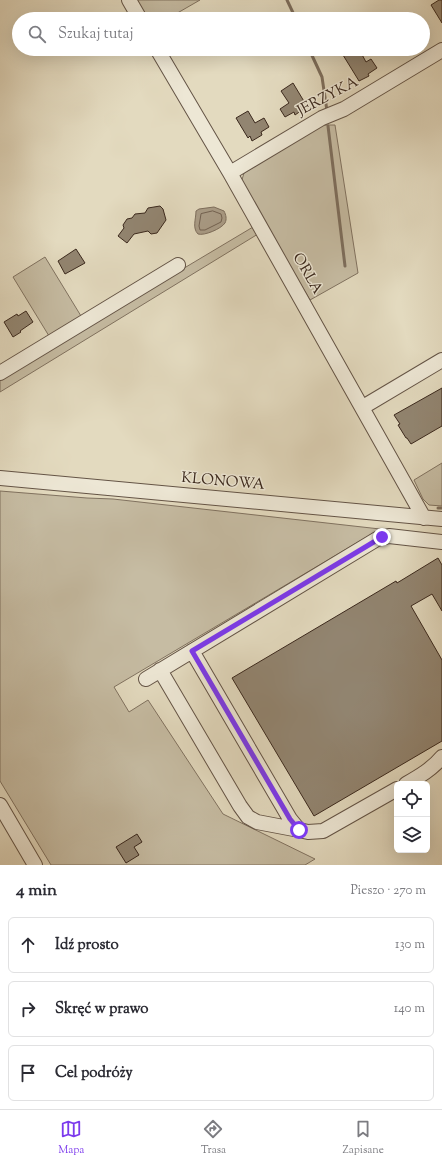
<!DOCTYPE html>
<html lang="pl">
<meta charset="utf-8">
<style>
body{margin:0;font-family:"Sorts Mill Goudy",serif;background:#f2f2f3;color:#2b2b33}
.controls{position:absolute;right:12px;bottom:12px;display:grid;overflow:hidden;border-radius:6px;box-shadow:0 4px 16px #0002}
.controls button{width:36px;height:36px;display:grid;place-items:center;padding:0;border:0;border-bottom:1px solid #e1e1e2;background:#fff;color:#2b2b33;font:20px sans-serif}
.stop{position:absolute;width:12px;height:12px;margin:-9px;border:3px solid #7c3aed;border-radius:50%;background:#fff}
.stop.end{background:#7c3aed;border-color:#fff;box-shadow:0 1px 4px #0008}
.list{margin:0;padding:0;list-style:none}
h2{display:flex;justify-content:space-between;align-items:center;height:52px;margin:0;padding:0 16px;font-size:17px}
h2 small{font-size:13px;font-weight:400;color:#7c7c81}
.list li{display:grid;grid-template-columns:26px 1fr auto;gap:12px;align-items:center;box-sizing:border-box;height:56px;margin:0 8px 8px;padding:0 8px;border:1px solid #e1e1e2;border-radius:6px}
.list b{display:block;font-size:15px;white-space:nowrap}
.list em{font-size:13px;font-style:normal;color:#7c7c81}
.icon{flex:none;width:22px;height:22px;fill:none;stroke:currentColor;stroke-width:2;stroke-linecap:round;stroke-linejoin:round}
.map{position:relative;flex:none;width:442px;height:865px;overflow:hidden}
.search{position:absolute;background:#fff;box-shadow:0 4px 16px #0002;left:12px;right:12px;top:12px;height:44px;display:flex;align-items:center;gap:10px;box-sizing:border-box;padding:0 14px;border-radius:22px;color:#7c7c81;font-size:15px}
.sheet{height:244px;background:#fff}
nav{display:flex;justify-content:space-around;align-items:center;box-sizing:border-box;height:56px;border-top:1px solid #e1e1e2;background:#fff;font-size:11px;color:#7c7c81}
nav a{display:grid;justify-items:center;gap:2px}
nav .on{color:#7c3aed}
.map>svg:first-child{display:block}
.green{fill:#c6bca3;stroke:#807260}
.water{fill:#aa9d88;stroke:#7d6e5d}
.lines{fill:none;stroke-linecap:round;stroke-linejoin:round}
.shore{stroke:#726252;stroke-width:1}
.stream{stroke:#7d6e5d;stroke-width:3}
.building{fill:#928571;stroke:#3a281d}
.minor-casing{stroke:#645446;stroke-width:16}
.minor{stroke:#ede7d5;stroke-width:14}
.route{stroke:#7c3aed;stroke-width:5}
.labels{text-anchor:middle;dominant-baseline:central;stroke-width:3;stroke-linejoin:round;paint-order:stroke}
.street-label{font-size:15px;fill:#3a281d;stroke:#ede7d5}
</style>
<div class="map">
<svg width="442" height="865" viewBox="0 0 442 865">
<rect width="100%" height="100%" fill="#e3dabf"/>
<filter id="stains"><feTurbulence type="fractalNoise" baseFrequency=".005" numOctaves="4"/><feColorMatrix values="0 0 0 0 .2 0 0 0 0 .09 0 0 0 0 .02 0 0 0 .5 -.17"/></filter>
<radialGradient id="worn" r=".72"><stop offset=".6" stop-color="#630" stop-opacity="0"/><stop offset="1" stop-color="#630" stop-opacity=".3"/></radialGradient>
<path class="green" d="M 137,0 L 200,0 L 167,19 L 148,19 Z
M 323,125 L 335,125 L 358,273 L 310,300 L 241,183 L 244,173 Z
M 253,227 L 258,234 L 0,392 L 0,378 Z
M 45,257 L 81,316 L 49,336 L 13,277 Z
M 442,463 L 442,506 L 429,505 L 423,499 L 414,480 Z
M 0,491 L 87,498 L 113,499 L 380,529 L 114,687 L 129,712 L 148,700 L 223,814 L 315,859 L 305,865 L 51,865 L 0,781 Z"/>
<path class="water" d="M 214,207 L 224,211 C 226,215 227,219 225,223 C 221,229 204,236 198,234 C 192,228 196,219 196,211 L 199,209 Z"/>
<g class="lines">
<path class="shore" d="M 213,211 L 221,214 L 222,218 L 221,222 L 205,230 L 200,230 L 199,226 L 201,214 Z"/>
<path class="stream" d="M 287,0 L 296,19
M 309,49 L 322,77 L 327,111
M 328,126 L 345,266
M 438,508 L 442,508"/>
</g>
<path class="building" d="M 439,0 L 442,0 L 442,23 L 431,5 Z
M 354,49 L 359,49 L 366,62 L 371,59 L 377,68 L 368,74 L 369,76 L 359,81 L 343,55 Z
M 293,83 L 305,103 L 303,104 L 305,108 L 295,115 L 294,112 L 285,117 L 280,109 L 289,103 L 281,91 Z
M 248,111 L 255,123 L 264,118 L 269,127 L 261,132 L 262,135 L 252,141 L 250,136 L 248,138 L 236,118 Z
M 160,206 L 163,209 L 166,220 L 157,233 L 151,234 L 148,231 L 134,234 L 127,243 L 118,236 L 124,228 L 123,225 L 127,219 L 132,218 L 135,214 L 145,213 L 148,208 Z
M 76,249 L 85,263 L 65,274 L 58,261 Z
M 26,311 L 33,322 L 20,331 L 21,332 L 13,337 L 4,322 L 17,314 L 18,316 Z
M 442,388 L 442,426 L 411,444 L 407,438 L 406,438 L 398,425 L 400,424 L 394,415 Z
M 438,558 L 442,565 L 442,611 L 432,594 L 411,606 L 442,660 L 442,741 L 314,816 L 232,678 L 396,581 L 397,583 Z
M 137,834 L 142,842 L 134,847 L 139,855 L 126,863 L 116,847 Z"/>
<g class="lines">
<g class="minor-casing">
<path id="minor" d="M 129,0 L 140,19
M 157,49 L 230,173 L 424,518
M 230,173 L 322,118 L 344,109 L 442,50
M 0,373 L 178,265
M 363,407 L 442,360
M 0,478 L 442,519
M 192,651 L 290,819 L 299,830 L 308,832 L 323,831 L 397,789
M 160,670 L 240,806 L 248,817 L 257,822 L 299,830
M 146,679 L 377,539 L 389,536 L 442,542
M 406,784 C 420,776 432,769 442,757
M 0,805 L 35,865"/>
</g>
<use href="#minor" class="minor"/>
</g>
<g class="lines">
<path class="route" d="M 299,830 L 290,819 L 192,651 L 382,537"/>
</g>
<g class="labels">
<g class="street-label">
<text transform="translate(328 97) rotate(-28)">JERZYKA</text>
<text transform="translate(307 274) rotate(60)">ORLA</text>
<text transform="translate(223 482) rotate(5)">KLONOWA</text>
</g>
</g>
<rect width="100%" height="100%" filter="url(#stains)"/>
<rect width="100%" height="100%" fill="url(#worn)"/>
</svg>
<div class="controls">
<button><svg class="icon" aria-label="locate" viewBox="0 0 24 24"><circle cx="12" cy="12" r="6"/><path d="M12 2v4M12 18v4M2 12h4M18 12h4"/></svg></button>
<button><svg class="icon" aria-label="layers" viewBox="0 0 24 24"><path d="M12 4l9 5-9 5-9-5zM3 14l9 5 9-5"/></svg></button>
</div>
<div class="stop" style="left:299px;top:830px"></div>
<div class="stop end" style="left:382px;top:537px"></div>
<div class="search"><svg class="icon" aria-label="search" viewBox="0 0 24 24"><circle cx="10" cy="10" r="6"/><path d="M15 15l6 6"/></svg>Szukaj tutaj</div>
</div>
<section class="sheet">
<h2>4 min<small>Pieszo · 270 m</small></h2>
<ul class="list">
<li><svg class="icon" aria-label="ahead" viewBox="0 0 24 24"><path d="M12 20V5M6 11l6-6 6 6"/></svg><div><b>Idź prosto</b></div><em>130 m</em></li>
<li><svg class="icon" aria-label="right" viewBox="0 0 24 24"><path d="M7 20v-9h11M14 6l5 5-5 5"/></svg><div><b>Skręć w prawo</b></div><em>140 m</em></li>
<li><svg class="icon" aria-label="arrive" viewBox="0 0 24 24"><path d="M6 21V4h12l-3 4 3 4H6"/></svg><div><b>Cel podróży</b></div></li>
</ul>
</section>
<nav>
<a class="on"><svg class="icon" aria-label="map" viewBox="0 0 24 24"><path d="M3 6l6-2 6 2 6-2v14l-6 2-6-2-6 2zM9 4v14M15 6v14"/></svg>Mapa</a>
<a><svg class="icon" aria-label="directions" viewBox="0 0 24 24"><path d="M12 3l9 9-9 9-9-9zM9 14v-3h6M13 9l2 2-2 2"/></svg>Trasa</a>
<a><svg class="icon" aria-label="saved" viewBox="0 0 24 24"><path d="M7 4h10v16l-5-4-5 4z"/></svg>Zapisane</a>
</nav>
